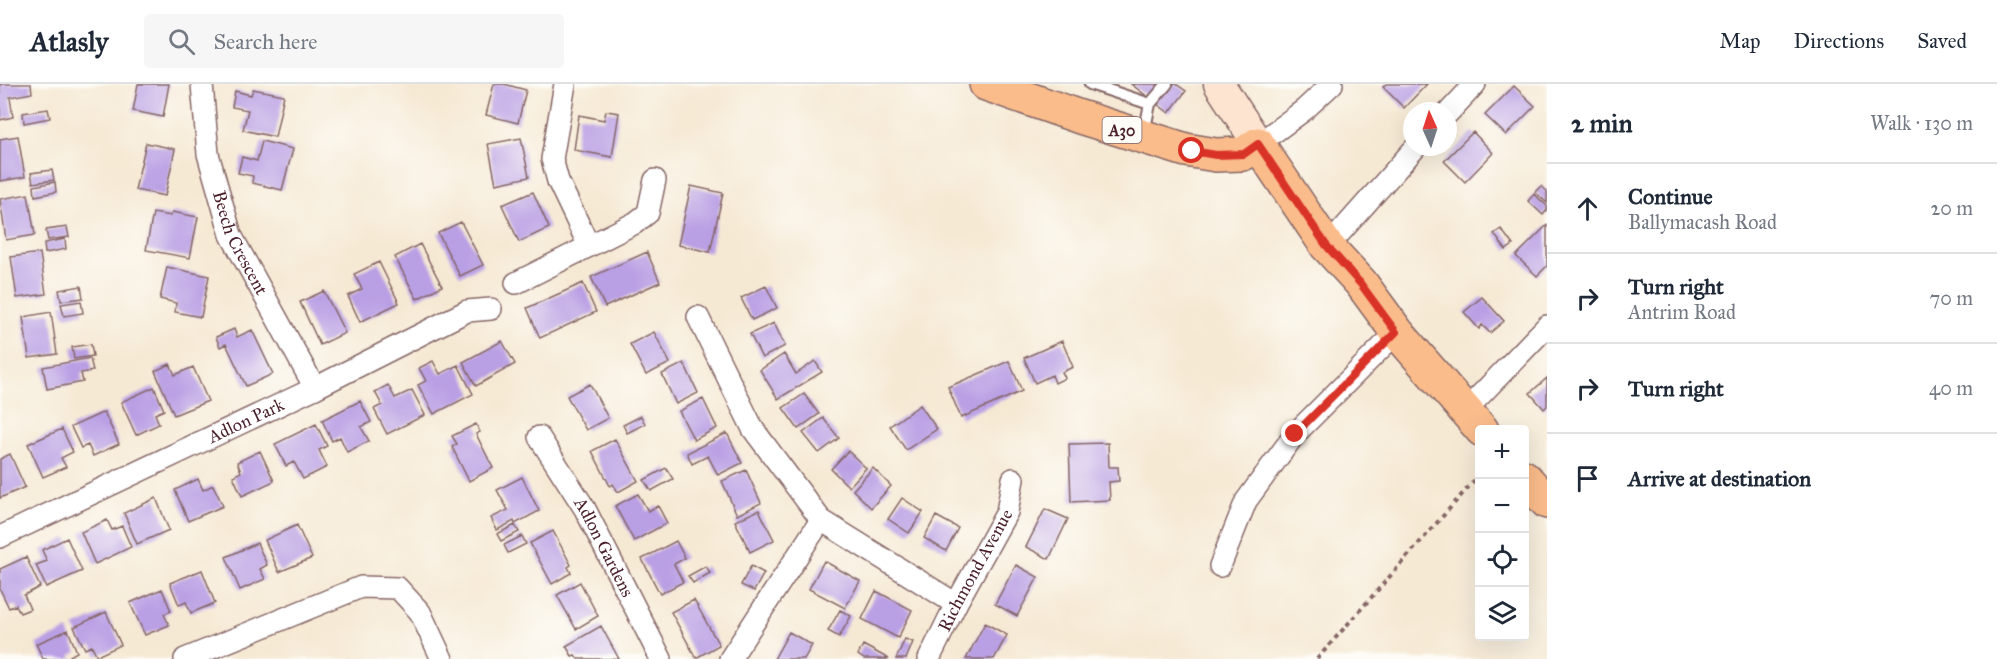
<!DOCTYPE html>
<meta charset="utf-8">
<style>
body{margin:0;font-family:"IM FELL Great Primer",serif;background:#f6f6f7;color:#1f2937}
.controls{position:absolute;right:18px;bottom:18px;display:grid;overflow:hidden;border-radius:6px;box-shadow:0 6px 24px #0002}
.controls button{width:54px;height:54px;display:grid;place-items:center;padding:0;border:0;border-bottom:2px solid #e0e1e3;background:#fff;color:#1f2937;font:30px sans-serif}
.compass{position:absolute;left:1403px;top:18px;width:54px;height:54px;border-radius:50%;background:#fff;box-shadow:0 6px 24px #0002;rotate:357deg}
.stop{position:absolute;width:18px;height:18px;margin:-14px;border:4px solid #d93025;border-radius:50%;background:#fff}
.stop.end{background:#d93025;border-color:#fff;box-shadow:0 2px 6px #0008}
.list{margin:0;padding:0;list-style:none}
h2{display:flex;justify-content:space-between;align-items:center;height:78px;margin:0;padding:0 24px;font-size:26px}
h2 small{font-size:20px;font-weight:400;color:#747a83}
.list li{display:grid;grid-template-columns:39px 1fr auto;gap:18px;align-items:center;box-sizing:border-box;height:90px;padding:0 24px;border-top:2px solid #e0e1e3}
.list b{display:block;font-size:22px;white-space:nowrap}
.list p{margin:0;font-size:20px;white-space:nowrap;color:#747a83}
.list em{font-size:20px;font-style:normal;color:#747a83}
.icon{flex:none;width:33px;height:33px;fill:none;stroke:currentColor;stroke-width:2;stroke-linecap:round;stroke-linejoin:round}
.map{position:relative;flex:none;width:1547px;height:575px;overflow:hidden}
header{display:flex;align-items:center;gap:36px;box-sizing:border-box;height:84px;padding:0 30px;background:#fff;border-bottom:2px solid #e0e1e3}
header strong{font-size:28px}
nav{display:flex;gap:33px;margin-inline-start:auto;font-size:21px}
.search{width:420px;height:54px;background:#f6f6f7;display:flex;align-items:center;gap:15px;box-sizing:border-box;padding:0 21px;border-radius:6px;color:#747a83;font-size:22px}
main{display:flex}
aside{flex:1;background:#fff}
.map>svg:first-child{display:block}
.building{fill:#b99fe4}
.lines{fill:none;stroke-linecap:round;stroke-linejoin:round}
.service-casing{stroke:#866666;stroke-width:14}
.minor-casing{stroke:#866666;stroke-width:24}
.secondary-casing{stroke:#866666;stroke-width:33}
.primary-casing{stroke:#866666;stroke-width:36}
.path{stroke:#866666;stroke-width:4;stroke-dasharray:4.5 4.5;stroke-linecap:butt}
.service{stroke:#fff;stroke-width:10}
.minor{stroke:#fff;stroke-width:21}
.secondary{stroke:#fde4d1;stroke-width:30}
.primary{stroke:#fabc8b;stroke-width:33}
.route{stroke:#d93025;stroke-width:8}
.labels{text-anchor:middle;dominant-baseline:central;stroke-width:4.5;stroke-linejoin:round;paint-order:stroke}
.shield{fill:#fdfcf7;stroke:#806168;stroke-width:1.5}
.shield-label{font-size:16px;font-weight:bold;fill:#4a1f2b}
.street-label{font-size:18px;fill:#4a1f2b;stroke:#fdfcf7}
</style>
<header>
<strong>Atlasly</strong>
<div class="search"><svg class="icon" aria-label="search" viewBox="0 0 24 24"><circle cx="10" cy="10" r="6"/><path d="M15 15l6 6"/></svg>Search here</div>
<nav><a>Map</a><a>Directions</a><a>Saved</a></nav>
</header>
<main>
<div class="map">
<svg width="1547" height="575" viewBox="0 0 1547 575">
<rect width="100%" height="100%" fill="#fdfcf7"/>
<filter id="ink" filterUnits="userSpaceOnUse"><feTurbulence type="fractalNoise" baseFrequency=".0167" numOctaves="2"/><feDisplacementMap in="SourceGraphic" scale="12" xChannelSelector="R" yChannelSelector="G"/><feConvolveMatrix kernelMatrix="1 2 1 2 8 2 1 2 1" color-interpolation-filters="sRGB"/></filter>
<filter id="wash" filterUnits="userSpaceOnUse"><feTurbulence type="fractalNoise" baseFrequency=".008" numOctaves="4" result="noise"/><feDisplacementMap in="SourceGraphic" scale="24" xChannelSelector="R" yChannelSelector="G"/><feGaussianBlur stdDeviation="1.35" result="paint"/><feColorMatrix in="noise" values="0 0 0 0 0 0 0 0 0 0 0 0 0 0 0 0 0 1.4 0 .05"/><feComposite in="paint" operator="in"/></filter>
<g filter="url(#wash)">
<rect width="100%" height="100%" fill="#f6e9d4"/>
<g id="blocks">
<path class="building" d="M 0,0 L 31,0 L 32,9 L 10,13 L 13,33 L 0,36 Z
M 138,0 L 169,0 L 163,33 L 133,27 Z
M 494,0 L 504,0 L 526,6 L 518,39 L 486,31 Z
M 1131,0 L 1176,0 L 1186,7 L 1169,29 Z
M 1386,0 L 1427,0 L 1404,24 L 1383,3 Z
M 1514,2 L 1535,22 L 1506,51 L 1485,31 Z
M 253,5 L 284,11 L 275,53 L 243,46 L 248,26 L 232,23 L 235,7 L 251,11 Z
M 48,25 L 50,34 L 24,39 L 23,29 Z
M 606,27 L 619,29 L 612,73 L 574,66 L 579,31 L 604,36 Z
M 1473,48 L 1493,69 L 1465,98 L 1444,77 Z
M 18,52 L 25,93 L 0,97 L 0,55 Z
M 521,54 L 529,93 L 496,100 L 488,60 Z
M 262,57 L 293,65 L 282,106 L 252,99 L 253,92 L 238,89 L 242,73 L 257,77 Z
M 146,59 L 175,65 L 165,112 L 135,106 Z
M 52,86 L 54,96 L 33,99 L 31,89 Z
M 55,98 L 56,108 L 35,112 L 34,102 Z
M 691,102 L 723,109 L 710,168 L 678,161 Z
M 1541,102 L 1547,107 L 1547,119 L 1535,108 Z
M 533,108 L 549,144 L 519,158 L 502,121 Z
M 28,110 L 35,151 L 6,156 L 0,115 Z
M 1534,110 L 1547,122 L 1547,126 L 1543,131 L 1528,117 Z
M 172,128 L 198,133 L 190,174 L 146,166 L 153,129 L 171,132 Z
M 461,138 L 483,181 L 460,192 L 438,149 Z
M 1547,141 L 1547,182 L 1537,192 L 1516,172 Z
M 67,143 L 69,153 L 48,156 L 46,146 Z
M 1501,145 L 1513,161 L 1506,166 L 1494,150 Z
M 65,155 L 66,165 L 45,169 L 44,159 Z
M 420,160 L 442,202 L 417,215 L 395,173 Z
M 647,168 L 660,198 L 605,223 L 591,193 Z
M 40,169 L 46,210 L 17,214 L 11,173 Z
M 379,178 L 399,219 L 360,238 L 348,212 L 362,205 L 354,190 Z
M 167,183 L 209,192 L 201,233 L 175,228 L 176,219 L 160,215 Z
M 583,199 L 596,228 L 540,254 L 527,224 Z
M 81,202 L 83,214 L 61,217 L 59,206 Z
M 766,202 L 777,224 L 752,236 L 741,214 Z
M 324,207 L 345,249 L 320,261 L 300,218 Z
M 1482,213 L 1504,237 L 1490,249 L 1482,241 L 1479,245 L 1464,228 Z
M 81,217 L 83,229 L 64,232 L 61,220 Z
M 51,228 L 57,270 L 29,274 L 23,233 Z
M 774,239 L 785,262 L 762,274 L 750,250 Z
M 234,245 L 237,253 L 252,246 L 273,290 L 246,302 L 226,260 L 220,263 L 216,253 Z
M 654,248 L 670,279 L 646,291 L 630,260 Z
M 502,257 L 515,280 L 476,302 L 463,278 Z
M 1062,257 L 1073,283 L 1062,288 L 1065,294 L 1055,299 L 1052,291 L 1035,299 L 1024,274 Z
M 91,260 L 93,272 L 74,275 L 72,263 Z
M 784,270 L 796,290 L 815,277 L 822,288 L 778,315 L 760,286 Z
M 90,274 L 93,287 L 81,289 L 83,298 L 47,305 L 43,283 Z
M 433,277 L 440,290 L 458,281 L 473,310 L 434,330 L 418,301 L 426,297 L 419,284 Z
M 1009,277 L 1022,307 L 961,334 L 948,303 Z
M 684,279 L 698,309 L 676,320 L 662,290 Z
M 170,280 L 175,291 L 193,283 L 208,317 L 174,331 L 155,287 Z
M 1547,294 L 1547,322 L 1544,325 L 1530,309 Z
M 590,300 L 608,334 L 586,346 L 567,312 Z
M 388,301 L 395,314 L 412,306 L 425,331 L 387,350 L 374,325 L 382,321 L 375,308 Z
M 154,303 L 164,326 L 155,330 L 159,340 L 136,351 L 121,318 Z
M 804,310 L 819,330 L 798,345 L 783,324 Z
M 703,315 L 717,344 L 694,356 L 679,327 Z
M 360,317 L 371,338 L 361,343 L 369,357 L 347,368 L 340,353 L 332,357 L 322,336 Z
M 920,321 L 937,345 L 906,366 L 890,342 Z
M 104,328 L 119,360 L 93,372 L 88,361 L 81,364 L 71,343 Z
M 641,332 L 645,340 L 627,349 L 623,341 Z
M 823,334 L 839,354 L 819,369 L 803,349 Z
M 316,340 L 327,362 L 319,366 L 327,383 L 303,395 L 294,378 L 286,382 L 275,360 Z
M 476,340 L 480,348 L 476,350 L 493,384 L 469,397 L 452,363 L 457,360 L 452,352 Z
M 62,345 L 73,368 L 61,374 L 66,383 L 43,393 L 28,360 Z
M 727,349 L 742,379 L 718,391 L 708,372 L 692,380 L 687,369 Z
M 615,355 L 638,397 L 618,408 L 613,400 L 610,402 L 592,367 Z
M 1108,359 L 1109,383 L 1118,383 L 1119,397 L 1109,398 L 1110,416 L 1071,418 L 1069,360 Z
M 260,367 L 274,397 L 242,412 L 233,392 L 241,388 L 237,378 Z
M 848,367 L 866,384 L 849,403 L 831,385 Z
M 10,370 L 25,403 L 0,414 L 0,375 Z
M 666,384 L 673,395 L 651,407 L 644,396 Z
M 873,384 L 891,402 L 871,424 L 853,406 Z
M 746,386 L 761,419 L 737,431 L 722,397 Z
M 522,393 L 539,427 L 515,440 L 514,437 L 497,446 L 491,434 L 508,426 L 497,406 Z
M 198,395 L 203,406 L 213,401 L 223,422 L 188,437 L 175,406 Z
M 638,410 L 648,427 L 658,422 L 667,439 L 634,457 L 615,422 Z
M 156,414 L 169,446 L 137,460 L 124,429 Z
M 902,414 L 923,428 L 909,449 L 888,435 Z
M 1045,425 L 1068,435 L 1049,475 L 1026,463 Z
M 759,426 L 774,456 L 750,468 L 735,437 Z
M 936,432 L 958,444 L 946,467 L 924,454 Z
M 107,436 L 112,446 L 122,442 L 131,463 L 95,480 L 81,448 Z
M 297,441 L 312,474 L 279,488 L 265,456 Z
M 515,441 L 519,448 L 501,457 L 497,450 Z
M 553,447 L 571,481 L 568,483 L 571,489 L 552,500 L 530,459 Z
M 522,452 L 526,460 L 508,469 L 504,461 Z
M 67,454 L 82,487 L 46,503 L 36,481 L 47,477 L 42,466 Z
M 676,457 L 685,474 L 674,480 L 683,498 L 660,510 L 642,475 Z
M 257,459 L 267,481 L 260,485 L 265,495 L 240,506 L 226,473 Z
M 26,473 L 40,503 L 24,511 L 30,525 L 20,529 L 16,521 L 9,524 L 0,505 L 0,485 Z
M 824,477 L 860,497 L 845,524 L 809,505 Z
M 1016,481 L 1038,493 L 1017,532 L 995,520 Z
M 706,482 L 710,489 L 693,499 L 688,492 Z
M 751,482 L 764,489 L 754,507 L 741,501 Z
M 202,486 L 215,519 L 191,529 L 186,518 L 179,521 L 170,499 Z
M 580,498 L 598,532 L 576,545 L 557,511 Z
M 162,505 L 171,527 L 164,530 L 169,541 L 145,551 L 130,519 Z
M 876,507 L 912,526 L 898,554 L 862,535 Z
M 694,516 L 719,561 L 696,574 L 671,528 Z
M 840,526 L 851,532 L 839,553 L 828,547 Z
M 106,528 L 121,561 L 97,572 L 92,562 L 85,565 L 74,543 Z
M 985,539 L 1007,551 L 994,575 L 966,575 Z
M 601,542 L 619,575 L 578,575 L 575,571 L 572,572 L 566,562 Z
M 68,546 L 77,568 L 70,572 L 72,575 L 43,575 L 36,560 Z
M 789,548 L 812,561 L 804,575 L 774,575 Z
M 905,555 L 913,558 L 906,575 L 896,575 Z
M 863,561 L 889,575 L 864,575 L 858,571 Z"/>
</g>
</g>
<g filter="url(#ink)">
<use href="#blocks" fill-opacity="0" stroke="#866666" stroke-width="1.5"/>
<g class="lines">
<g class="service-casing">
<path id="service" d="M 1090,0 L 1150,20
M 1144,49 L 1150,20 L 1167,0"/>
</g>
<g class="minor-casing">
<g id="minor">
<path id="s1" d="M 202,0 L 208,70 L 231,151 L 315,304"/>
<path d="M 565,0 L 552,75 L 558,97 L 589,162"/>
<path d="M 1448,29 L 1475,0"/>
<path d="M 1258,60 L 1304,26 L 1332,0"/>
<path d="M 1326,161 L 1338,151 L 1416,63"/>
<path d="M 516,199 L 635,139 L 648,129 L 655,96"/>
<path d="M 698,233 L 753,345 L 821,436 L 956,520"/>
<path d="M 1465,327 L 1547,242"/>
<path id="s2" d="M 539,353 L 585,425 L 661,575"/>
<path id="s3" d="M 0,453 L 315,304 L 467,227 L 491,225"/>
<path d="M 1220,482 L 1246,417 L 1295,350 L 1397,248"/>
<path d="M 185,575 L 361,503 L 398,504 L 420,528 L 442,575"/>
<path d="M 730,575 L 821,436"/>
<path id="s4" d="M 929,575 L 956,520 L 1007,428 L 1013,395"/>
</g>
</g>
<g class="secondary-casing">
<path id="secondary" d="M 1219,0 L 1258,60"/>
</g>
<g class="primary-casing">
<path id="primary" d="M 986,0 L 1080,33 L 1186,66 L 1216,71 L 1243,70 L 1258,60 L 1326,161 L 1361,199 L 1397,248 L 1482,346
M 1524,393 L 1547,418"/>
</g>
<path class="path" d="M 1317,575 L 1480,390"/>
<use href="#service" class="service"/>
<use href="#minor" class="minor"/>
<use href="#secondary" class="secondary"/>
<use href="#primary" class="primary"/>
</g>
</g>
<g class="lines" filter="url(#ink)">
<path class="route" d="M 1192,67 L 1216,71 L 1244,70 L 1258,60 L 1326,161 L 1360,199 L 1396,248 L 1295,350"/>
</g>
<g class="labels">
<rect class="shield" x="1102.5" y="33" width="39" height="26" rx="4.5"/>
<g class="shield-label">
<text x="1122" y="46">A30</text>
</g>
<g class="street-label">
<text stroke="none"><textPath href="#s1" startOffset="165">Beech Crescent</textPath></text>
<text stroke="none"><textPath href="#s3" startOffset="272">Adlon Park</textPath></text>
<text stroke="none"><textPath href="#s2" startOffset="128">Adlon Gardens</textPath></text>
<text stroke="none"><textPath href="#s4" startOffset="100">Richmond Avenue</textPath></text>
</g>
</g>
</svg>
<div class="controls">
<button>+</button>
<button>−</button>
<button><svg class="icon" aria-label="locate" viewBox="0 0 24 24"><circle cx="12" cy="12" r="6"/><path d="M12 2v4M12 18v4M2 12h4M18 12h4"/></svg></button>
<button><svg class="icon" aria-label="layers" viewBox="0 0 24 24"><path d="M12 4l9 5-9 5-9-5zM3 14l9 5 9-5"/></svg></button>
</div>
<svg class="compass" viewBox="-18 -18 36 36"><path d="M0-13l5 13h-10z" fill="#e53935"/><path d="M0 13l5-13h-10z" fill="#747a83"/></svg>
<div class="stop" style="left:1192px;top:67px"></div>
<div class="stop end" style="left:1295px;top:350px"></div>
</div>
<aside>
<h2>2 min<small>Walk · 130 m</small></h2>
<ul class="list">
<li><svg class="icon" aria-label="ahead" viewBox="0 0 24 24"><path d="M12 20V5M6 11l6-6 6 6"/></svg><div><b>Continue</b><p>Ballymacash Road</p></div><em>20 m</em></li>
<li><svg class="icon" aria-label="right" viewBox="0 0 24 24"><path d="M7 20v-9h11M14 6l5 5-5 5"/></svg><div><b>Turn right</b><p>Antrim Road</p></div><em>70 m</em></li>
<li><svg class="icon" aria-label="right" viewBox="0 0 24 24"><path d="M7 20v-9h11M14 6l5 5-5 5"/></svg><div><b>Turn right</b></div><em>40 m</em></li>
<li><svg class="icon" aria-label="arrive" viewBox="0 0 24 24"><path d="M6 21V4h12l-3 4 3 4H6"/></svg><div><b>Arrive at destination</b></div></li>
</ul>
</aside>
</main>
